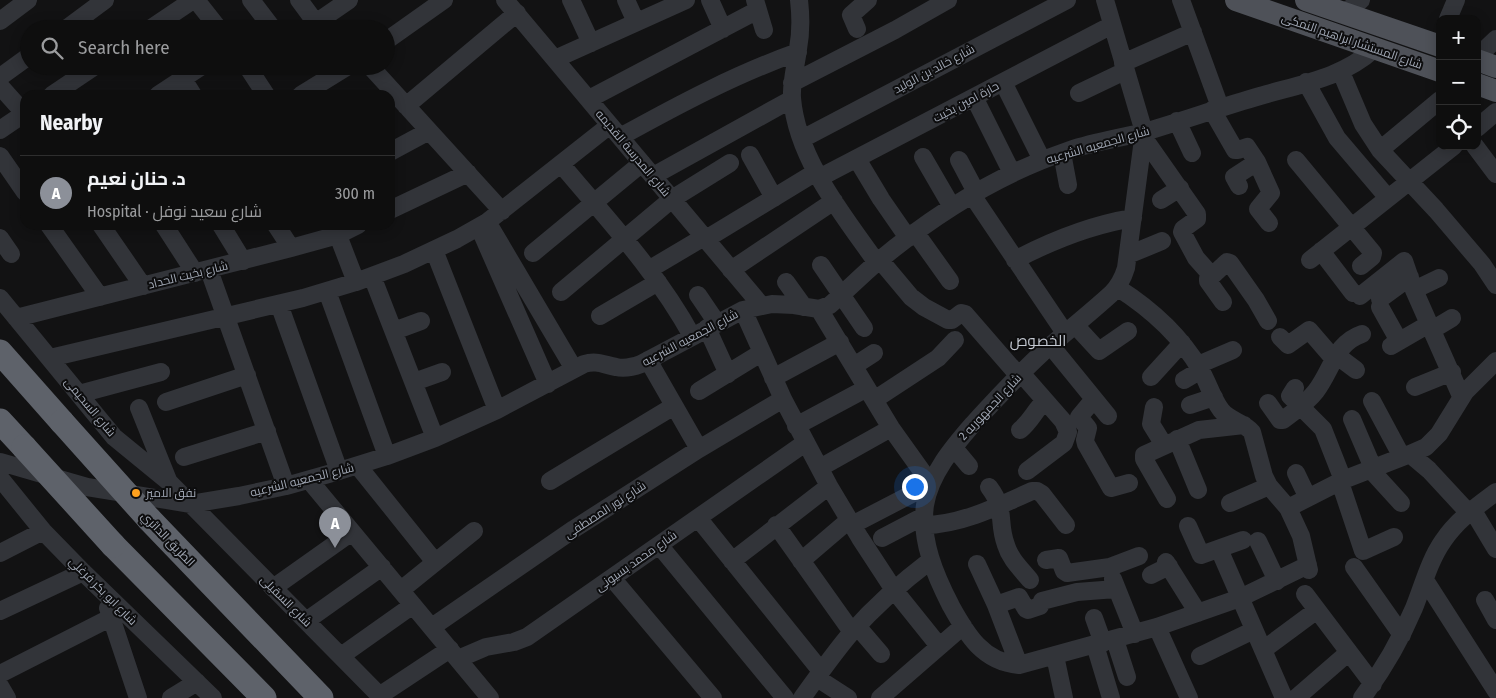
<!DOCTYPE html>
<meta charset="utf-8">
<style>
body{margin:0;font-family:"Fira Sans Condensed",Cairo,sans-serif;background:#171717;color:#f1f3f6}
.controls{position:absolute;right:15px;top:15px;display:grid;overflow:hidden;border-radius:10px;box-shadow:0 2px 12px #0003}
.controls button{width:45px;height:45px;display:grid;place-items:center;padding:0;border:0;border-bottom:1px solid #2e2e2e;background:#0e0e0e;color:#f1f3f6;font:25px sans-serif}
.you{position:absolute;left:914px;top:486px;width:18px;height:18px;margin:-12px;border:4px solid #fff;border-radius:50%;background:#1a73e8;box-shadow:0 0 0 8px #1a73e833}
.badge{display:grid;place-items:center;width:32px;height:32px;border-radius:50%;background:#8c9099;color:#fff;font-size:16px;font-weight:700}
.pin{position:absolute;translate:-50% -41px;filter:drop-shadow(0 1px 2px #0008)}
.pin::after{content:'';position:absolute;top:26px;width:18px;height:15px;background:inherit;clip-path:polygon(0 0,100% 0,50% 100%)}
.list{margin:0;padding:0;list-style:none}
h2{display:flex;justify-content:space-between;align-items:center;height:65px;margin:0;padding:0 20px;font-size:21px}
h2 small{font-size:16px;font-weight:400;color:#9b9c9e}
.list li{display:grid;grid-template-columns:32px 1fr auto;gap:15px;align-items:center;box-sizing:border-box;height:75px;padding:0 20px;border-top:1px solid #2e2e2e}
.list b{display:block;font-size:19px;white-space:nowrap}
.list p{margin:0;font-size:16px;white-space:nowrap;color:#9b9c9e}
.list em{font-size:16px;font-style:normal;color:#9b9c9e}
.icon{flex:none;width:28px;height:28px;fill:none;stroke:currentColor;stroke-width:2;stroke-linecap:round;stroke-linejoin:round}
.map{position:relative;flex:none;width:1496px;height:698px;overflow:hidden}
.search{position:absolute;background:#0e0e0e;box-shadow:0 2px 12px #0003;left:20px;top:20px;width:375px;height:55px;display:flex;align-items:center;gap:12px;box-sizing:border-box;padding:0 18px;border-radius:28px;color:#9b9c9e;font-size:19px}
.panel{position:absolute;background:#0e0e0e;box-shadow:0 2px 12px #0003;left:20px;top:90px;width:375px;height:140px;border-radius:15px}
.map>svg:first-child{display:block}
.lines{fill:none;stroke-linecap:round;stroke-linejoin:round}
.minor{stroke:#323439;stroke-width:18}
.major{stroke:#4e5158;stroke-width:22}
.highway{stroke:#5e626a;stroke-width:25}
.highway-bridge{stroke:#5e626a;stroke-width:25}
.poi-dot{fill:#ffa11e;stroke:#0d0d0e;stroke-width:2}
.labels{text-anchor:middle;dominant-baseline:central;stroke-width:4;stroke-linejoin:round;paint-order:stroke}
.street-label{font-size:12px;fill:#a2a9b6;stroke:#0d0d0e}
.poi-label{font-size:12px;fill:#a2a9b6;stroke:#0d0d0e;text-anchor:start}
.quarter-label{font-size:15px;fill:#c3c8d1;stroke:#0d0d0e}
</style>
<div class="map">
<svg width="1496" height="698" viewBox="0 0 1496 698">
<rect width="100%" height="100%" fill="#121213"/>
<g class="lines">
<path class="minor" d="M 196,0 L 219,29
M 251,0 L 273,29
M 299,0 L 316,23
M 505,0 L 761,305
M 571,0 L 591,43
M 626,0 L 636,22
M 710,0 L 723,29
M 755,0 L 764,30
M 799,0 C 801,17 801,33 798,49 C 796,66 791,81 792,98 C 797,159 843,215 877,263
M 1105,0 L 1144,132 L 1126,268 C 1123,278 1119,286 1111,294 C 1089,314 1065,333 1042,353 C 1018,375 995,400 973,424 C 953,447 930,474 925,505 C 920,540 935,575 951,606 C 967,635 983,662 1019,665 L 1157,627 L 1240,598 L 1308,565
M 1181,0 L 1220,107
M 1344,13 L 1361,0
M 1448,19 L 1456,0
M 0,21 L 28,0
M 66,29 L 105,0
M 150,29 L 193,0
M 307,29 L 349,0
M 857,29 L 851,15 L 868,0
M 386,41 L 444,0
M 1477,57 L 1496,39
M 555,59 L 686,0
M 1123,63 L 1193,32
M 247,66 L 266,95
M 370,66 L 502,211
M 1341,72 L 1363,124 L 1380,150 L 1436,210 L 1482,264 L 1496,285
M 0,77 L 29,56
M 183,79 L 193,95
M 1003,82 L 1042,160
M 1306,82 L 1337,138 L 1388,198
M 792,83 L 895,30 L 948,0
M 0,86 L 25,114
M 1079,93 L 1125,71
M 52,95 L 95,66
M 158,95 L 202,66
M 301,95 L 348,66
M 974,97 L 1012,173
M 589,99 L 758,10
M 406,106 L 517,13
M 1212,110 L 1235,150 L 1238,150 L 1247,147 L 1257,162 L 1271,193 L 1258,209 L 1269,223
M 1177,121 L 1192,153
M 1477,128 L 1496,112
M 0,130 L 25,113
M 620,137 C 678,105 736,74 798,52
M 1143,137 L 1197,214 L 1197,219 L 1183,229 L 1182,232 L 1196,258 L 1212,276 L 1208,279 L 1208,281 L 1223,302
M 802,139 L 1067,0
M 1475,146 L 1496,174
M 1380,150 L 1440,100
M 390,152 L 429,131
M 1062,153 L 1068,185
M 750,155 L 774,198
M 0,156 L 25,192
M 923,157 L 952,207
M 857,159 L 881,199 L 908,238
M 959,160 L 976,192
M 1296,160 L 1373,253 L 1372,257 L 1361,266
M 561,164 C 608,220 657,272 692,336
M 653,176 L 792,99
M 819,178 L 1112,25
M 1239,186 L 1234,177 L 1257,162
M 972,195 L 1065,333
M 1161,200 L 1180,188
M 390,210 L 468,173
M 49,225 L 100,297
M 101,225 L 143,286
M 164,225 L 195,273
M 221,225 L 243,261
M 276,225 L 291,248
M 334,225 L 356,282
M 489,225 L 574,369
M 479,227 L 548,384
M 915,232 L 950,281
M 0,238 L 11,254
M 706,239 L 816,172
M 434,250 L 497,410
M 1321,251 L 1353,293
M 533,253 L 642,163
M 1128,255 L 1162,241
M 880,260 L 911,297 L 924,307 L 948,320 L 952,320 L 961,313 L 965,314 L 1019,376
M 1015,260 C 1053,240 1090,225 1133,218
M 1310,260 L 1454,146
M 821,265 L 864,328
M 650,269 L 704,237
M 209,270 L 286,486
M 731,270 L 834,201
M 372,276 L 435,438
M 1212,276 L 1227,262 L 1230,263 L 1256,300 L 1268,321
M 786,282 L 804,307
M 1118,288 C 1151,309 1180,335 1200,369 C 1208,382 1212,398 1221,410 C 1229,421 1244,422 1252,432 L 1264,476 L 1269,486 L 1288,508 L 1301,536 L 1309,570
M 1414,290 L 1439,278
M 327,291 L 387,456
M 561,292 L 672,199 L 730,163
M 698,295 L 717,323
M 1360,296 L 1404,261 L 1414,290 L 1461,396
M 0,298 L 114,437 L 169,482 L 382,698
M 1380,299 L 1410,277
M 279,304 L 339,471
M 1380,307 L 1399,341
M 819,309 L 891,428 L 931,484 L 852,525
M 743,310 L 783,399 L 829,486 L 860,538 L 894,590 L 939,646
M 600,316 L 658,282
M 16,318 L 291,248 L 338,235 L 358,225
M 1075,325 L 1099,351 L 1128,331
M 707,328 L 728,374
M 1432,330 L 1452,318
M 394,331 L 421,321
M 1280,337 L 1288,345 L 1309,330 L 1334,359
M 1051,346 L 1108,416
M 1391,346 L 1429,324
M 1336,355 L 1356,370
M 50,358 L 303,298 L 356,282 L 404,264 L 457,239 L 487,222 L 610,125
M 648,360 L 699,449
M 1198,365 L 1233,350
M 854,366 L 874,353
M 1021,373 L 1063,421 L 1068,432 L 1064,443 L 1027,471
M 1151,377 L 1182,343
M 773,378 L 840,342
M 1184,380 L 1201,370
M 414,382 L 442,372
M 1415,387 L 1452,372
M 1295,388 L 1290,396 L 1323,429 L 1343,480
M 699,391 L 761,353
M 79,394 L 161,372
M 1094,399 L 1079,417 L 1088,428 L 1085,440 L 1086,444 L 1111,488 L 1129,483
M 874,400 L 938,358 L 955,340
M 1372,401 L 1402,457
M 166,402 L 247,375
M 1268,403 L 1280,420 L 1283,420 C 1295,411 1307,403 1316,391 C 1332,370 1335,343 1362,334
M 1190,405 L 1214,397
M 1154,407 L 1151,424 L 1164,445
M 139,408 L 168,480
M 1352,419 L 1373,468
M 796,426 L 867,388
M 1020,430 C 1032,420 1034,411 1045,401
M 1177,439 L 1198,490
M 954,448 L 969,466
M 1410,454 L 1429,470 L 1468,512
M 184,457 L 267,431
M 0,462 L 87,487 L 191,504 L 239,496 L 286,486 L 339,471 L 387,456 L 435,438 L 497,410 L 584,364 C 597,360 604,365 616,367 C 625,369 633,367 641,364 L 743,310 L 772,304 L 794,305 L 819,309 L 830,305 C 845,292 860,277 875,264 C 933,215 998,174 1070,150 C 1094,142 1120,138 1144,132 C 1183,121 1221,107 1260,96 C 1301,84 1342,78 1374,49
M 825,465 L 891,428
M 358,466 L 435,562
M 1370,469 L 1401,503
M 1296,473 L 1308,498
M 0,478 L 43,531 L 83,572 L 213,698
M 309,480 L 490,698
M 550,481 L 674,406
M 1340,482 L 1363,551 L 1394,537
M 989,487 C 1007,511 997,521 1006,545 C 1010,559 1021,569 1030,580
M 1167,499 L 1144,459 L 1144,455 L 1199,430 L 1244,425
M 1230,503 L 1269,486
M 1288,508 L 1343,480 L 1410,454 L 1426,447 L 1439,434 L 1465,392 L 1496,361
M 1472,509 L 1496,549
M 698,518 L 821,671
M 776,525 L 852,632
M 924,525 C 960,525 999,506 1032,491 L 1037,491 L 1042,494 L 1066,525
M 1188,526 L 1201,555 L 1243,540
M 882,538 L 924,516
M 1258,541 L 1277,581
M 659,545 L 785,698
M 1219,549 L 1284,698
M 0,553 L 43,531
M 1046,560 L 1059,558 L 1064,571 L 1067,573 L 1110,567 L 1139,556
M 732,561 L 829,486
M 801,561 L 849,520
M 1166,562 L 1198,613
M 977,564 L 996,605 L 1019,665
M 1354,567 L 1402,635
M 1151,575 L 1169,566
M 612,578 L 713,698
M 1113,579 L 1135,634
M 1425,580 L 1496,691
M 273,588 L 352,532
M 401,590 L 474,531
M 1305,594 L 1373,684
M 1485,600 L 1496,620
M 996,605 L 1019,597 L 1026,609 L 1028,610 L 1040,606 L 1042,601 L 1077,592 L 1116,589
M 108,608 L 138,698
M 0,611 L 83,572
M 1094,618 L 1103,643
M 306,621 L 382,567
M 857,626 L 881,654
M 432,627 L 574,529 L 699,449 L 783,399
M 1157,627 L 1189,698
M 1115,640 L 1127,677
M 1095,645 L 1111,698
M 1263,650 L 1317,610
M 341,656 L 413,605
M 1055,656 L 1064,698
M 1200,656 L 1254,630
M 458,659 L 486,647 L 514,642 L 527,637 L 805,443
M 0,674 L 110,618
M 817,678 L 848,698
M 0,686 L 7,698
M 379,696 L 450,649
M 171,698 L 197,682
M 802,698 C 818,676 833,654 851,633 C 875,606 902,582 931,560
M 880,698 L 963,626
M 1296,698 L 1349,652
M 1362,698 C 1383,670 1400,641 1414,608 C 1423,586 1429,561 1443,541 C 1457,520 1476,507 1496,492"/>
<path class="major" d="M 1236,0 L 1440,71
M 1306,0 L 1440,46
M 1477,60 L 1496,67
M 1477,84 L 1496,91"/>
<path class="highway" d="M 0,352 L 62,422
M 0,421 L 24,447
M 149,519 L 321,698
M 113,545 L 264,698"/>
<path class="highway-bridge" d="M 62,422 L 149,519
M 24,447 L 113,545"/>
</g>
<circle class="poi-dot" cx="136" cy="493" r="5"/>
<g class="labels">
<g class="street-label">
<text transform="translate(1352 41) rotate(19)">شارع المستشار ابراهيم النمكى</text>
<text transform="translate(934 69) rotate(-28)">شارع خالد بن الوليد</text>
<text transform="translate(966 102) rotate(-28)">حارة امين بخيت</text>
<text transform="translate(1098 145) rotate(-16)">شارع الجمعيه الشرعيه</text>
<text transform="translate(633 153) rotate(50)">شارع المدرسة القديمه</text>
<text transform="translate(188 275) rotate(-14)">شارع بخيت الحداد</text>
<text transform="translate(690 338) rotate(-28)">شارع الجمعيه الشرعيه</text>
<text transform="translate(90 407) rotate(50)">شارع السحيمى</text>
<text transform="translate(990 407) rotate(-47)">شارع الجمهوريه 2</text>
<text transform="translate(302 480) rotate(-14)">شارع الجمعيه الشرعيه</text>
<text transform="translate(605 510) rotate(-33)">شارع نور المصطفى</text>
<text transform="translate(168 539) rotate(46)">الطريق الدائري</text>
<text transform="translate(636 561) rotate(-35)">شارع محمد بسيونى</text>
<text transform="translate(103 591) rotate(45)">شارع ابو بكر فرغلي</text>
<text transform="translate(286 601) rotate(45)">شارع السقيلى</text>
</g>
<g class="poi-label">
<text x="146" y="493">نفق الامير</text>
</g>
<g class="quarter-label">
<text x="1038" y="341">الخصوص</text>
</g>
</g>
</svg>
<div class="controls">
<button>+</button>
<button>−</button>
<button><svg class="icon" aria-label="locate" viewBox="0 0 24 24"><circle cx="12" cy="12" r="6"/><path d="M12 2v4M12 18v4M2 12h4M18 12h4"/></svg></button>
</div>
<div class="you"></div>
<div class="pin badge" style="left:335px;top:548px">A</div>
<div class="search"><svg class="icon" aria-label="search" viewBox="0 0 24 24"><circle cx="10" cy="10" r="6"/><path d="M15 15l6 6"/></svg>Search here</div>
<section class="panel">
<h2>Nearby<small></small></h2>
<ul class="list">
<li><span class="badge">A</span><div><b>د. حنان نعيم</b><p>Hospital · شارع سعيد نوفل</p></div><em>300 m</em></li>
</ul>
</section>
</div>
